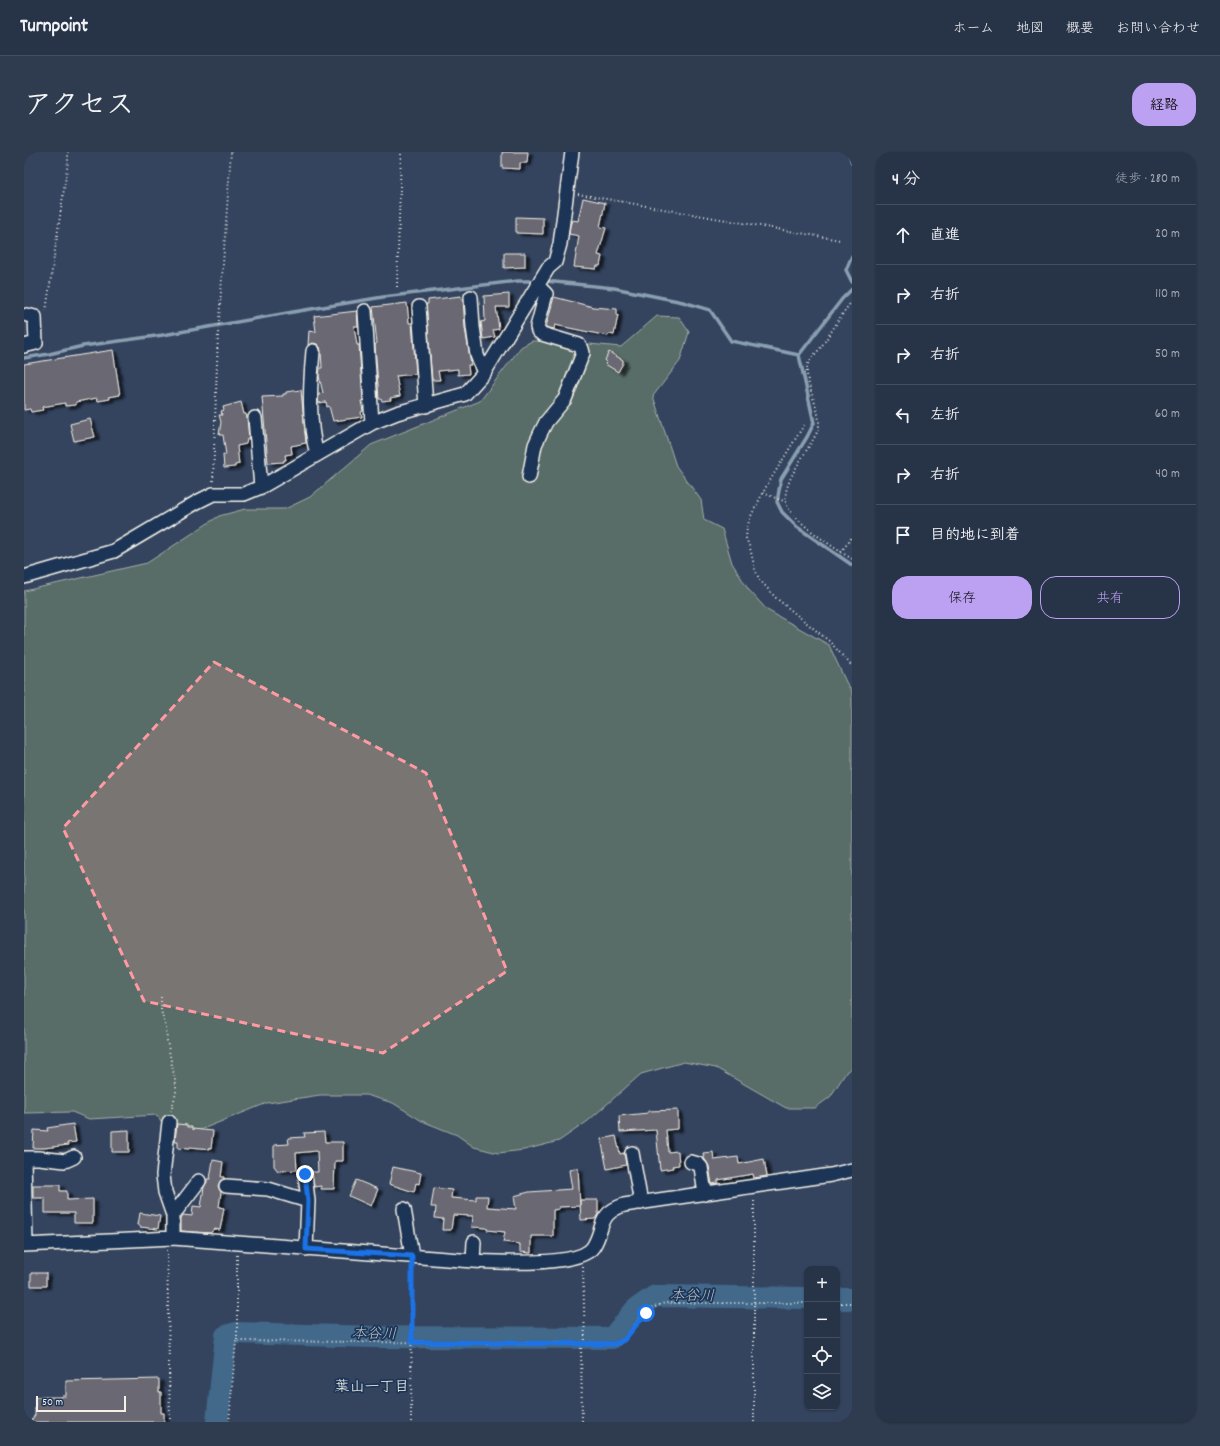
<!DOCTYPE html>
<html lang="ja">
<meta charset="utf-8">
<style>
body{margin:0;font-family:Dekko,"Klee One",sans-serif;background:#2f3b4e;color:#f1f3f6}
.controls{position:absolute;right:12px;bottom:12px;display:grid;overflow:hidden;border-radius:8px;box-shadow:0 1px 3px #0004}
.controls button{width:36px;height:36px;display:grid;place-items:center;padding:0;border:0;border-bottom:1px solid #434e60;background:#273347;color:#f1f3f6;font:20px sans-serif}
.scale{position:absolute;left:12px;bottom:10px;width:90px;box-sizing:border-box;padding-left:4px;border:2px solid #f4f1e8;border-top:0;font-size:11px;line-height:14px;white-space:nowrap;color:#f4f1e8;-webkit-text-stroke:3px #1d3557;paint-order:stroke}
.stop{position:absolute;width:12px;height:12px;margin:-9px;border:3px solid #1a73e8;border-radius:50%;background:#fff}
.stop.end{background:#1a73e8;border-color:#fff;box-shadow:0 1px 4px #0008}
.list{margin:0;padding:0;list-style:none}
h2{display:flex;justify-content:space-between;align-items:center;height:52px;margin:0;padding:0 16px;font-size:17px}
h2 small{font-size:13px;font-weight:400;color:#a4aab4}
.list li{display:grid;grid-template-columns:26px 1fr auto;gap:12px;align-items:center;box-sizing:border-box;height:60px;padding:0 16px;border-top:1px solid #434e60}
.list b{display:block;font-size:15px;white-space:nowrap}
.list em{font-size:13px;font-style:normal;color:#a4aab4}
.actions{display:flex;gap:8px;padding:12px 16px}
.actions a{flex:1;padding:9px 0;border:1px solid #bca0f2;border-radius:16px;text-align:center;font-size:14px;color:#bca0f2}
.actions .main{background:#bca0f2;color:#111}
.icon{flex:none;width:22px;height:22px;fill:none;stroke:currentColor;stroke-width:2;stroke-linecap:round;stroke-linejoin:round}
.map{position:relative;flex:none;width:828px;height:1270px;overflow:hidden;border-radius:16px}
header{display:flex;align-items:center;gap:24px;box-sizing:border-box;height:56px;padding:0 20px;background:#273347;border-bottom:1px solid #434e60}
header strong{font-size:19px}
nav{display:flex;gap:22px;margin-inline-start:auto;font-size:14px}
.intro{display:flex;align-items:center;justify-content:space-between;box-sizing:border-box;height:96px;padding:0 24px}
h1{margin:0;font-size:28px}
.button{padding:10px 18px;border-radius:16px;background:#bca0f2;color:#111;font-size:14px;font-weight:700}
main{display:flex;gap:24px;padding:0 24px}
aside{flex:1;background:#273347;border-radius:16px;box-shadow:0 1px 3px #0004}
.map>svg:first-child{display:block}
.green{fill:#586c67;stroke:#a6aea8}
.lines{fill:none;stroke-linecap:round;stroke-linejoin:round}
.stream{stroke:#8a9fb0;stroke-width:3.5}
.river{stroke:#43688a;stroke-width:22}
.building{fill:#696873;stroke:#f4f1e8;filter:url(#shadow)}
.minor-casing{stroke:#f4f1e8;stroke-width:16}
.path{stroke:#f4f1e8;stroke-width:2;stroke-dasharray:1 3;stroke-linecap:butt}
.minor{stroke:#1d3557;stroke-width:13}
.route{stroke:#1a73e8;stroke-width:5}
.marked{fill:#ff9aa2;fill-opacity:0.2;stroke:#ff9aa2;stroke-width:3;stroke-dasharray:8 5;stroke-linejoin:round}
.labels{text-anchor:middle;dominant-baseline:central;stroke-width:3.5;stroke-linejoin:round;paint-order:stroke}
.water-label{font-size:15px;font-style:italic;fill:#b6c1c7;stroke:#1d3557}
.neighbourhood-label{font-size:15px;fill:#f4f1e8;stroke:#1d3557}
</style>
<header>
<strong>Turnpoint</strong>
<nav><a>ホーム</a><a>地図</a><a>概要</a><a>お問い合わせ</a></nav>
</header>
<div class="intro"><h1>アクセス</h1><a class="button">経路</a></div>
<main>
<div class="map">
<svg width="828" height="1270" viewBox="0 0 828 1270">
<defs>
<filter id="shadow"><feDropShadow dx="4.5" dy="2.5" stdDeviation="1" flood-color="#0009"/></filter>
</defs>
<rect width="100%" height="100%" fill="#34445f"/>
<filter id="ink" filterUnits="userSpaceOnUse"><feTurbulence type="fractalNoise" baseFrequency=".025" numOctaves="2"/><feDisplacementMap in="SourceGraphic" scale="8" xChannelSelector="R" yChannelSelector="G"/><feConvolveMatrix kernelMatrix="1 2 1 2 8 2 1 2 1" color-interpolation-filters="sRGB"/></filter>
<g filter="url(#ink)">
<path class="green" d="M 633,164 L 655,165 L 665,180 L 656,209 L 629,244 L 652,314 L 677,348 L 680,368 L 698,377 L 708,411 L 724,437 L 743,458 L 805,493 L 822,530 L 828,540 L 828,916 L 823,919 L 806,945 L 791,956 L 762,956 L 692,916 L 660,910 L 617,922 L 564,969 L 535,989 L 500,998 L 474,1001 L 450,995 L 433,983 L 398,969 L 369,951 L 342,943 L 296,943 L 243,951 L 176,978 L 162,981 L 147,978 L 139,972 L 133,963 L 65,967 L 48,960 L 0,961 L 0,439 L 123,411 L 195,364 L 221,357 L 261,357 L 286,345 L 347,293 L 456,249 L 497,195 L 508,189 L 555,191 L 597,195 Z"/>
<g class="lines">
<path class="stream" d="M 825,0 L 828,11
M 828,104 L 822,118 L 828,130
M 521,129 L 590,136 L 659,150 L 686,158 L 707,189 L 775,203
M 828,137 L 818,147 L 775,203 L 790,271 L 783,285 L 757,327 L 753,350 L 758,360 L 773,375 L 828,413
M 0,206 L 25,202 L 59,194 L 139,183 L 269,160 L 359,145 L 494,129 L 513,129"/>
<path class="river" d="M 813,1147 L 828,1147
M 193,1270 L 202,1184 L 212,1181 L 350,1185 L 588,1186 L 612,1157 L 631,1144 L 783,1146"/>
</g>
<path class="building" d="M 478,0 L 504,0 L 503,11 L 496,11 L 496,17 L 478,16 Z
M 559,46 L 581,51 L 576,75 L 582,76 L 574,103 L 578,104 L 576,114 L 573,114 L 572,117 L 550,115 L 555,84 L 545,82 L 546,74 L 548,68 L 554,69 Z
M 492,65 L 519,66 L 519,82 L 492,81 Z
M 480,101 L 501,101 L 501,115 L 480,116 Z
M 485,142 L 485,155 L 472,155 L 475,177 L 469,178 L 471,185 L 459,187 L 457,170 L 461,169 L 460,144 Z
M 437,144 L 437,148 L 439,147 L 441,176 L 447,213 L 444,213 L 445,222 L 434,223 L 434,217 L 414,219 L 416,228 L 408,228 L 402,152 L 404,152 L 404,148 Z
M 530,145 L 569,155 L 593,157 L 593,163 L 594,163 L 590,183 L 585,182 L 584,184 L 531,173 L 530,177 L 522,175 Z
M 383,151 L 385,171 L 388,171 L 392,222 L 372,224 L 376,244 L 366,246 L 367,248 L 358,249 L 357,247 L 355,247 L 351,193 L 353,191 L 349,155 Z
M 333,159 L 334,174 L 330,174 L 333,193 L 335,193 L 339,249 L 337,249 L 339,259 L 337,260 L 338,265 L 309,269 L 305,254 L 303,255 L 302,250 L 294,251 L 295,242 L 299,241 L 295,224 L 296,216 L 298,216 L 297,199 L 296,195 L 293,192 L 289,191 L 284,193 L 285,179 L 292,180 L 290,164 Z
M 89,198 L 96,243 L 85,245 L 86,247 L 74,249 L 73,246 L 52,250 L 52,253 L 41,254 L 41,251 L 18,255 L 19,258 L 7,260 L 6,257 L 0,258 L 0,212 Z
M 585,200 L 599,208 L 599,211 L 594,220 L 581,212 L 583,210 L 581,208 Z
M 277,238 L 282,291 L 267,294 L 268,302 L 261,303 L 262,308 L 260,308 L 260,310 L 244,311 L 238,245 L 259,244 L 259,242 L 262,242 L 262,240 Z
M 217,250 L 220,262 L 222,262 L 223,266 L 225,287 L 223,287 L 222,292 L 213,294 L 215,312 L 211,313 L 211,315 L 200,316 L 199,303 L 202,303 L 199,283 L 195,283 L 197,270 L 195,263 L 198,263 L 197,259 L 200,258 L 199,255 Z
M 66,267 L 71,285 L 50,289 L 46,272 Z
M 654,958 L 654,977 L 642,978 L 644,1000 L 654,999 L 655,1013 L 648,1014 L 649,1016 L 636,1018 L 632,978 L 596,980 L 595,964 L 624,961 L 624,959 Z
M 49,972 L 52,990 L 43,991 L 44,993 L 20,996 L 9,996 L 10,978 L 24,979 L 23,976 Z
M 153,972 L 163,973 L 163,975 L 168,975 L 168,977 L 189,979 L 187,997 L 166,995 L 165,997 L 154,996 L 154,989 L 151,989 Z
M 105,978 L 105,1000 L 88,1000 L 88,979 Z
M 300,980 L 301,990 L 319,990 L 319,1009 L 311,1009 L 310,1037 L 297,1037 L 297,1034 L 290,1035 L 288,1020 L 294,1020 L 293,999 L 272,1001 L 273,1018 L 254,1019 L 250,1014 L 250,993 L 265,992 L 264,986 L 281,985 L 280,981 Z
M 592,984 L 596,1002 L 600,1001 L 602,1013 L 583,1017 L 577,987 Z
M 689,1000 L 690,1008 L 714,1005 L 715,1012 L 740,1007 L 743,1024 L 730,1026 L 729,1022 L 694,1028 L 694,1031 L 688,1032 L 685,1014 L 680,1006 L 679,1001 Z
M 189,1008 L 199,1010 L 197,1025 L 200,1025 L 200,1027 L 196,1029 L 194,1034 L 197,1040 L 195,1055 L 200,1056 L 196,1078 L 191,1077 L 186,1081 L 157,1079 L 157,1066 L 159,1063 L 168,1064 L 169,1054 L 177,1055 L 180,1035 L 183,1030 L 183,1027 L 186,1027 Z
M 369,1015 L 397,1021 L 395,1032 L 392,1031 L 390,1040 L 365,1032 Z
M 554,1016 L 556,1054 L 535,1055 L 535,1057 L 529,1058 L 529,1084 L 507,1084 L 507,1101 L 496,1100 L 496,1092 L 479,1090 L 481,1080 L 463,1078 L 463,1076 L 448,1075 L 449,1064 L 429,1063 L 427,1078 L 418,1078 L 419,1067 L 411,1066 L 412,1055 L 407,1055 L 410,1036 L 428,1038 L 427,1046 L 452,1048 L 452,1044 L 464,1044 L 463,1055 L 492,1057 L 490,1044 L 505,1040 L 548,1037 L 545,1018 Z
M 332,1028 L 354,1037 L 347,1054 L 325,1044 Z
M 9,1033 L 36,1033 L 36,1039 L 43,1039 L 43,1048 L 69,1047 L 69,1071 L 50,1071 L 50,1061 L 21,1061 L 21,1046 L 9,1046 Z
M 556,1048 L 574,1048 L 574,1062 L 571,1067 L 557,1068 Z
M 116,1061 L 136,1064 L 134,1077 L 116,1075 L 116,1073 L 114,1073 Z
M 7,1121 L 22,1121 L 22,1134 L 7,1134 Z
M 135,1227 L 135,1240 L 137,1240 L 137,1261 L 140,1261 L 140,1270 L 6,1270 L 11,1263 L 11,1245 L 38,1245 L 38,1244 L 42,1244 L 42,1229 Z"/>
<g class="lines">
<g class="minor-casing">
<path id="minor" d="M 447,145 L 449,175 L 453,203 L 460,221
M 395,155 L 402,254
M 341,159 L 348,271
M 0,194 L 12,191 L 11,165 L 3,163
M 289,199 C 286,234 284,269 293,303
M 231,266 L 237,335
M 505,325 L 511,293 L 516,282 L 522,270 L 541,247 L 559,201 L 558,197 L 555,193 L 518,182 L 514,179 L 513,175 L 522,142 L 513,133
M 0,425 L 90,399 L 173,350 L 189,342 L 220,342 L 237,335 L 348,271 L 373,261 L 441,242 L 460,221 L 524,116 L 531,110 L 536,92 L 548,0
M 145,970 L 139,1023 L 141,1040 L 149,1063
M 608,1001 L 617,1051
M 0,1006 L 2,1093
M 0,1006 L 15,1006 L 41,1009 L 50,1005
M 667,1010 L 674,1012 L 677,1015 L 681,1042
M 281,1022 L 284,1049 L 282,1097
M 202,1034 L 244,1037 L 284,1049
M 380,1057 L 388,1104
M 149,1086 L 149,1063 L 175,1029
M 0,1093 L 149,1086 L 449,1109 C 472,1110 556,1115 569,1095 C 581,1076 573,1062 600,1053 L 807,1023 L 828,1018
M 449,1109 L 450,1090"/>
</g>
<path class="path" d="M 554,42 L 816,88
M 373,135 L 377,0
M 828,149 C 817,163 809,178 799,192 C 795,199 787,205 784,212 C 778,230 800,261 794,278 C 787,295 757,331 762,350 C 766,368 812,397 828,407
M 22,159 L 44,10 L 44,0
M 780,273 L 742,335 L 727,364 L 723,375 L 722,386 L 726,396 L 731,417 L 735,427 L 752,446 L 805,489 L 828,514
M 189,329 L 194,182 L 207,0
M 739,341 L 762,350
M 817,400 L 828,385
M 137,845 L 137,859 L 142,875 L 143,889 L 152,933 L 152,941 L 147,959
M 143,1098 L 146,1270
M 559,1115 L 561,1192
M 813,1151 L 828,1151
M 213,1188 L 213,1103
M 557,1192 L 558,1270
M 205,1270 L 212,1189 L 591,1192 C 606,1188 610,1170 621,1161 C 627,1156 635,1153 641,1151 L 783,1151
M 387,1270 L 388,1115
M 730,1270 L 730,1046"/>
<use href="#minor" class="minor"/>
</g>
</g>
<g class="lines" filter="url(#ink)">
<path class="route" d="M 281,1022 L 284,1049 L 282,1097 L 388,1104 L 388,1190 L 591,1192 L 600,1188 L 622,1161"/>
</g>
<path class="marked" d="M 190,510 L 402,621 L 483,819 L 359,901 L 120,849 L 39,676 Z"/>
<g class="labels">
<g class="water-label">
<text transform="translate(668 1145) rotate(1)">本谷川</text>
<text transform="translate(350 1183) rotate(1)">本谷川</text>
</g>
<g class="neighbourhood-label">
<text x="348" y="1236">葉山一丁目</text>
</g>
</g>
</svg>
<div class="controls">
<button>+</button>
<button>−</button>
<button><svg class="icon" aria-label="locate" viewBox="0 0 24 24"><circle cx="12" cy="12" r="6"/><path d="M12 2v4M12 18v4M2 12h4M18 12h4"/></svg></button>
<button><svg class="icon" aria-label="layers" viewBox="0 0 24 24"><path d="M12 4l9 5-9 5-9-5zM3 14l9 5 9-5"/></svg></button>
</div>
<div class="scale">50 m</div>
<div class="stop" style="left:622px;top:1161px"></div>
<div class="stop end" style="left:281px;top:1022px"></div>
</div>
<aside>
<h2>4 分<small>徒歩 · 280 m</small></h2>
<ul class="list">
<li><svg class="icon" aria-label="ahead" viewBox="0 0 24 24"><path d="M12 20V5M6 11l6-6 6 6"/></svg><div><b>直進</b></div><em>20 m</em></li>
<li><svg class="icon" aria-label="right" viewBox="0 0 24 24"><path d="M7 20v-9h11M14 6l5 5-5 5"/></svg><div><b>右折</b></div><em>110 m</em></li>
<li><svg class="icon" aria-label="right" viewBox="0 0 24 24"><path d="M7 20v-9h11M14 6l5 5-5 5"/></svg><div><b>右折</b></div><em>50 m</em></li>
<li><svg class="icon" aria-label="left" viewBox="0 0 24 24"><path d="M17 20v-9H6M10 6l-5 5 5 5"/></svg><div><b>左折</b></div><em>60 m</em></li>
<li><svg class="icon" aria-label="right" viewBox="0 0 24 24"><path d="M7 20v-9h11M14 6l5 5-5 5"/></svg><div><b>右折</b></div><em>40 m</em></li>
<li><svg class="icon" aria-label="arrive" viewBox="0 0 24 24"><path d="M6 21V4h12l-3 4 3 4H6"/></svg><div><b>目的地に到着</b></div></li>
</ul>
<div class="actions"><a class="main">保存</a><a>共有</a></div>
</aside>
</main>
